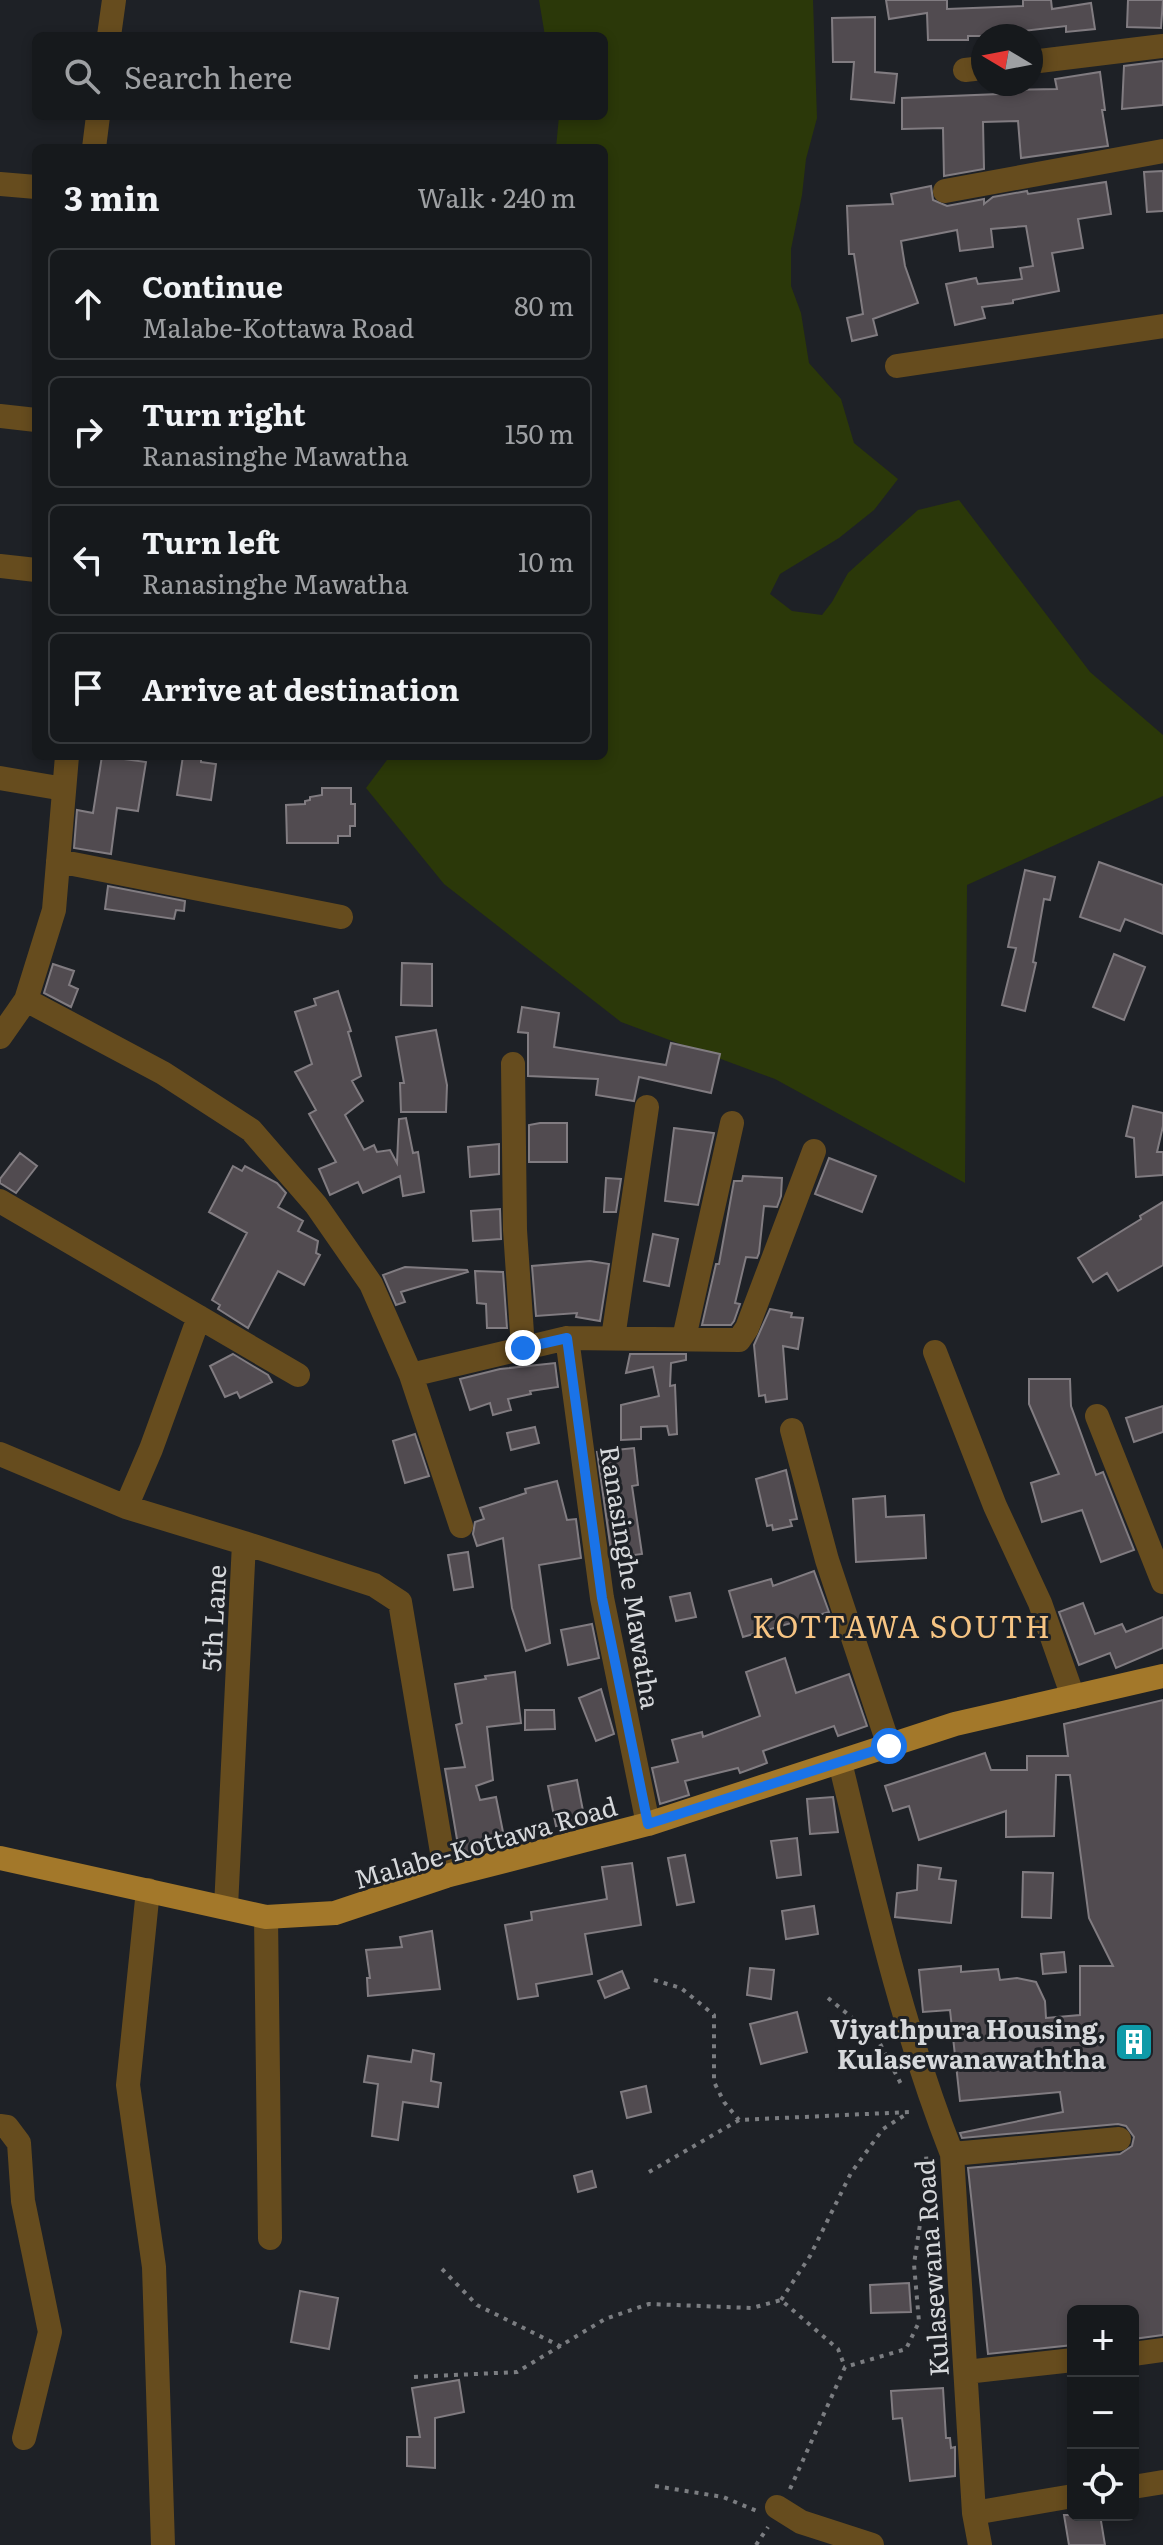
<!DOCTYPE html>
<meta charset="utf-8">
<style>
body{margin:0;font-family:Literata,serif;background:#232629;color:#f1f3f6}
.controls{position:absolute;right:24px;bottom:24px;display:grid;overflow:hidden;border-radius:12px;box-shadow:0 4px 12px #0003}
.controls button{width:72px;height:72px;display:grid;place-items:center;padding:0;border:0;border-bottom:2px solid #35383b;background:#16191c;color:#f1f3f6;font:40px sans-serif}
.compass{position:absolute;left:971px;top:24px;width:72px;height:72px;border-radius:50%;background:#16191c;box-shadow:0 4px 12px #0003;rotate:280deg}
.stop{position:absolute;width:24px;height:24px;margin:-18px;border:6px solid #1a73e8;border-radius:50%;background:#fff}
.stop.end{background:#1a73e8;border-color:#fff;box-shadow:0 2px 8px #0008}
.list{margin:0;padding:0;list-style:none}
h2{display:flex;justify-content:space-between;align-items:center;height:104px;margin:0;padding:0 32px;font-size:34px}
h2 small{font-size:26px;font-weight:400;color:#9ea0a3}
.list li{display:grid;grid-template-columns:52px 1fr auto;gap:24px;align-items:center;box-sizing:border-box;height:112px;margin:0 16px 16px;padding:0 16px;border:2px solid #35383b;border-radius:12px}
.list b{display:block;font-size:30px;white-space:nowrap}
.list p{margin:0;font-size:26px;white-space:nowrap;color:#9ea0a3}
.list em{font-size:26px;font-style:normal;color:#9ea0a3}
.icon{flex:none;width:44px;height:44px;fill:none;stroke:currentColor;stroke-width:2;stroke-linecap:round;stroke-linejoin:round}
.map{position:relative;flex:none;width:1163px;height:2545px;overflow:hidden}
.search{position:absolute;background:#16191c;box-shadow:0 4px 12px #0003;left:32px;top:32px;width:576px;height:88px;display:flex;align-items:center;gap:20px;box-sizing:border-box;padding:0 28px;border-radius:12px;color:#9ea0a3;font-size:30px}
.panel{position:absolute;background:#16191c;box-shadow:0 4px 12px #0003;left:32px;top:144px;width:576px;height:616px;border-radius:12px}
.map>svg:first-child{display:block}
.green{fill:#2b3809}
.building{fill:#514b50;stroke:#817c81;stroke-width:2}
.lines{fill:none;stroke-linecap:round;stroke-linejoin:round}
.path{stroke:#7b7d81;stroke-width:4;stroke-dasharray:4 6;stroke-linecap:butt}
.minor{stroke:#664c1e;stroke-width:24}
.major{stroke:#a3782a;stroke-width:24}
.route{stroke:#1a73e8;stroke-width:10}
.labels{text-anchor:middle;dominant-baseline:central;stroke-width:6;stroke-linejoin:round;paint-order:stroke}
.street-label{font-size:26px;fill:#d6d8db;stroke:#1e2126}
.poi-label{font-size:26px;font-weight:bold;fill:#d6d8db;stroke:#1e2126;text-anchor:end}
.quarter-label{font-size:30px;letter-spacing:2px;fill:#f6c483;stroke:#1e2126}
</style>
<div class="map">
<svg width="1163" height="2545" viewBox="0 0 1163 2545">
<rect width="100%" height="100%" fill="#1e2126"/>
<path class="green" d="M 539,0 L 813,0 L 817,118 L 806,159 L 802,195 L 791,249 L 791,286 L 801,313 L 809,363 L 841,399 L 854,443 L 898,479 L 874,510 L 839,538 L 780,574 L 770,594 L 792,611 L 822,615 L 832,602 L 848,573 L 918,510 L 959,500 L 1090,672 L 1163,735 L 1163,796 L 967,885 L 965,1183 L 775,1079 L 621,1022 L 444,884 L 366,788 L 390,756 L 604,756 L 604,148 L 556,148 L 559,116 L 604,116 L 604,36 L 545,36 Z"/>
<path class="building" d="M 886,0 L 947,0 L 947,9 L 1023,6 L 1023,0 L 1051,0 L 1052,9 L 1091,3 L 1095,29 L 1066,32 L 1066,26 L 1013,32 L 1013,36 L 968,36 L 968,40 L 928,40 L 927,13 L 889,19 Z
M 1128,0 L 1163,0 L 1161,28 L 1127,27 Z
M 875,17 L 875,72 L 897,74 L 894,103 L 851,99 L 854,62 L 833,62 L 832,18 Z
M 1163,61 L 1163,105 L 1122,109 L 1124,66 Z
M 1100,72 L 1105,110 L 1102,110 L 1108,146 L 1021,158 L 1018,121 L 983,122 L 984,169 L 944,176 L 943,128 L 902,129 L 902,98 L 999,94 L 999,90 L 1057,89 L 1055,79 Z
M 1163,171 L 1163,211 L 1147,212 L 1144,172 Z
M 1106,182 L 1111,214 L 1078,219 L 1083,248 L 1052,253 L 1059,291 L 1013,300 L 1013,303 L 982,307 L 985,318 L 955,325 L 946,284 L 976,278 L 978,284 L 1022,279 L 1020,268 L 1033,266 L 1026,226 L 991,229 L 993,247 L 960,251 L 957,230 L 901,241 L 905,266 L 918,303 L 873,319 L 877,335 L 852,341 L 847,318 L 863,314 L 854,254 L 849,254 L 847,206 L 893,204 L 891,194 L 931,186 L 933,200 L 947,206 L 984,199 L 984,204 L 993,197 L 1027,191 L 1028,194 Z
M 102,756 L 146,762 L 138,811 L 117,808 L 111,854 L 74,848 L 77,810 L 93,813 Z
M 183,756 L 201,756 L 201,762 L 216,764 L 211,800 L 177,795 Z
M 322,788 L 351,788 L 351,804 L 355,804 L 355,826 L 350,826 L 350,836 L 338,836 L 338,843 L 287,843 L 286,805 L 305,804 L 305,801 L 310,800 L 310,797 L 322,795 Z
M 1099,862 L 1163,885 L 1163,934 L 1125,919 L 1120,931 L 1080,917 Z
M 1025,870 L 1055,877 L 1050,900 L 1044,899 L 1033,962 L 1036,963 L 1025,1011 L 1002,1005 L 1016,948 L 1008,947 Z
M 108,886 L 185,901 L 184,911 L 176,910 L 174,919 L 105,909 Z
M 1114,954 L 1145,967 L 1124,1020 L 1093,1007 Z
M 402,963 L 432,964 L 432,1006 L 401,1005 Z
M 53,964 L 74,971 L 69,985 L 78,989 L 71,1007 L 44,993 Z
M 338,991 L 351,1031 L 348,1032 L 361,1076 L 352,1081 L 363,1101 L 345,1115 L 364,1150 L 374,1145 L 377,1152 L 390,1150 L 397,1163 L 399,1119 L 406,1118 L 413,1153 L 418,1152 L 424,1192 L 403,1196 L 400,1176 L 363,1193 L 358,1182 L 330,1195 L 319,1169 L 336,1162 L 309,1114 L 316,1110 L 295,1072 L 312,1064 L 295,1012 L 316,1005 L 314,999 Z
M 522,1007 L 559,1013 L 554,1047 L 666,1065 L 671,1043 L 720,1054 L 711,1093 L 639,1077 L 634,1101 L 596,1095 L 598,1079 L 528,1076 L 528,1033 L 518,1032 Z
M 436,1030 L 447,1085 L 446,1112 L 401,1112 L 400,1083 L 404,1083 L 396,1037 Z
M 1133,1106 L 1163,1113 L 1163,1126 L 1157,1152 L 1163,1152 L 1163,1175 L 1136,1177 L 1134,1138 L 1126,1136 Z
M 540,1123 L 567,1123 L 567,1162 L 529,1162 L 529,1125 Z
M 674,1128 L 714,1133 L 698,1205 L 665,1201 Z
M 499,1144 L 499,1174 L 470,1177 L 468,1147 Z
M 20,1153 L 37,1166 L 16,1193 L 0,1183 L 0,1179 Z
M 829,1158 L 876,1176 L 862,1212 L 815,1194 Z
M 233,1166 L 242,1171 L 245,1166 L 277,1183 L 286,1193 L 278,1207 L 303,1221 L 298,1231 L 318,1241 L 316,1253 L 320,1255 L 304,1285 L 278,1271 L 248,1328 L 218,1309 L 220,1305 L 212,1300 L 247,1233 L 209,1212 Z
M 743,1176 L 782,1178 L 781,1196 L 777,1207 L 764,1206 L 759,1253 L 757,1258 L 746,1257 L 735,1303 L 740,1304 L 734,1321 L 731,1325 L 702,1325 L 716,1264 L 719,1264 L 734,1181 L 742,1181 Z
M 606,1178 L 621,1179 L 616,1212 L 604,1212 Z
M 1163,1202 L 1163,1265 L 1118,1291 L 1107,1273 L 1093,1282 L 1078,1258 L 1141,1219 L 1140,1216 Z
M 500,1209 L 501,1239 L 473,1241 L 471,1211 Z
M 653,1234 L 678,1239 L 669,1286 L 644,1281 Z
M 590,1261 L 609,1264 L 600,1321 L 576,1317 L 577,1313 L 536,1316 L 532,1266 Z
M 405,1267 L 467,1270 L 468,1272 L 401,1292 L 405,1302 L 396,1305 L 383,1275 Z
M 475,1271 L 503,1272 L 507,1328 L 487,1328 L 486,1304 L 477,1303 Z
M 770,1309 L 792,1313 L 791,1317 L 803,1318 L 798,1349 L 783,1346 L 787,1399 L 766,1402 L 765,1395 L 759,1396 L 754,1345 Z
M 233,1354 L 268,1375 L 272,1382 L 240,1398 L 237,1392 L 225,1397 L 210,1366 Z
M 630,1354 L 686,1354 L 686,1360 L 671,1363 L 670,1386 L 675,1385 L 677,1434 L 669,1435 L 667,1426 L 641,1427 L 641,1439 L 621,1440 L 621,1405 L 659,1396 L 653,1367 L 626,1373 Z
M 555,1363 L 558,1387 L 530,1391 L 531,1394 L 508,1399 L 511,1410 L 493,1415 L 490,1403 L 470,1410 L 460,1379 L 500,1369 Z
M 1029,1379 L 1070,1379 L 1071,1406 L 1096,1475 L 1103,1472 L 1134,1550 L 1101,1562 L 1082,1510 L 1042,1522 L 1031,1483 L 1059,1474 L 1029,1404 Z
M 1163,1406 L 1163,1432 L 1134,1442 L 1126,1418 Z
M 535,1427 L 539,1443 L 511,1450 L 507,1433 Z
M 415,1434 L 429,1476 L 405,1483 L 393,1441 Z
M 634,1448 L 638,1485 L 632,1486 L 642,1554 L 612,1558 L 597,1452 Z
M 786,1470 L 797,1519 L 790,1520 L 792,1526 L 773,1530 L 772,1525 L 767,1526 L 756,1479 Z
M 557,1481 L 567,1520 L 576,1519 L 581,1558 L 539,1565 L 550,1643 L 526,1651 L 512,1608 L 503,1538 L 477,1546 L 473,1534 L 475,1522 L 484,1519 L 480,1508 L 526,1493 L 525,1489 Z
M 885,1496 L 886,1517 L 924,1515 L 926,1558 L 856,1562 L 853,1499 Z
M 468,1552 L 473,1587 L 454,1590 L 448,1555 Z
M 814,1571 L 829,1612 L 743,1637 L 729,1591 L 771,1579 L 773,1586 Z
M 690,1593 L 696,1617 L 676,1621 L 670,1597 Z
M 1083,1603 L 1095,1634 L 1122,1624 L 1126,1632 L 1163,1617 L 1163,1648 L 1116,1668 L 1110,1653 L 1079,1665 L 1059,1612 Z
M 592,1624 L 599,1658 L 568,1665 L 561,1630 Z
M 785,1658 L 796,1693 L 849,1674 L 867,1726 L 838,1736 L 834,1726 L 763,1751 L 767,1763 L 740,1773 L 738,1768 L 685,1781 L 689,1795 L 660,1804 L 652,1768 L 678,1762 L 672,1740 L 702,1732 L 703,1737 L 760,1716 L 746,1672 Z
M 515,1672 L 521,1723 L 487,1727 L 493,1780 L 476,1786 L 480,1800 L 496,1797 L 504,1837 L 486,1840 L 488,1850 L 460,1857 L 445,1769 L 465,1767 L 456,1725 L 462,1723 L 455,1684 L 486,1679 L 485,1676 Z
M 601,1689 L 614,1734 L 596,1741 L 579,1698 Z
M 1163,1700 L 1163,2335 L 1133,2339 L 1133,2311 L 1073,2311 L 1073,2345 L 988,2354 L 968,2168 L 1120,2154 L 1132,2146 L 1134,2137 L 1126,2126 L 1118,2124 L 962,2138 L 960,2133 L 1063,2112 L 1060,2092 L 960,2101 L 950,2010 L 923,2012 L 919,1970 L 961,1966 L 961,1972 L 998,1969 L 1000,1980 L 1017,1978 L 1036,1982 L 1045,2001 L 1046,2018 L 1080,2015 L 1080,1966 L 1113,1966 L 1089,1918 L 1070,1775 L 1056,1775 L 1054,1836 L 1006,1837 L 1006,1811 L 919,1840 L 909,1806 L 893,1811 L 885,1786 L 985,1753 L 991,1770 L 1027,1770 L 1027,1756 L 1068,1756 L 1064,1724 Z
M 525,1710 L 554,1710 L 555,1729 L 525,1730 Z
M 577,1780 L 585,1821 L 556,1826 L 548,1786 Z
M 833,1797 L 838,1832 L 810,1834 L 807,1799 Z
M 797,1838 L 801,1875 L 777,1878 L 771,1841 Z
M 685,1855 L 694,1902 L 677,1905 L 668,1858 Z
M 632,1863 L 641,1925 L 585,1934 L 592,1974 L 536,1984 L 538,1996 L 518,1999 L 505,1925 L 532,1920 L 531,1912 L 607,1899 L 602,1867 Z
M 918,1865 L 941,1868 L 939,1879 L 956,1881 L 951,1923 L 895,1917 L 897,1893 L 917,1890 Z
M 1023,1872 L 1053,1873 L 1051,1918 L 1022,1917 Z
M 814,1906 L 818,1934 L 786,1939 L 782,1911 Z
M 432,1931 L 440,1989 L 368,1996 L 367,1978 L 370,1978 L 366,1950 L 402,1947 L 400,1937 Z
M 1064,1952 L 1066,1972 L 1043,1974 L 1041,1954 Z
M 750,1968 L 774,1970 L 771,1999 L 747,1995 Z
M 622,1971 L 629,1988 L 605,1998 L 598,1981 Z
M 797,2012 L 807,2052 L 761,2064 L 750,2024 Z
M 413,2050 L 434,2054 L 431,2081 L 441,2083 L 438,2107 L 403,2102 L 398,2140 L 372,2136 L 378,2084 L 364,2082 L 368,2056 L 411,2062 Z
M 646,2086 L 651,2112 L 627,2118 L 621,2092 Z
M 592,2171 L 596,2187 L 578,2192 L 574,2176 Z
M 909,2283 L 911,2312 L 871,2313 L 870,2285 Z
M 300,2291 L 338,2298 L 329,2349 L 291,2342 Z
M 459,2380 L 464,2412 L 435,2418 L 435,2468 L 407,2466 L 407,2437 L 420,2437 L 412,2388 Z
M 943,2388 L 946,2438 L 950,2438 L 951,2448 L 955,2447 L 955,2476 L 910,2481 L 902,2418 L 893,2419 L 891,2391 Z
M 1064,2515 L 1100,2515 L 1105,2545 L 1069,2545 Z"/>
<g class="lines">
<path class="path" d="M 654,1980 L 681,1988 L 714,2015 L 714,2082 L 724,2102 L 739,2120
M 828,1998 L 877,2038 L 901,2084
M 649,2172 L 739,2120 L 909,2112
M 442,2269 L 477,2305 L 562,2347
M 781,2300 L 810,2256 L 851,2173 L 883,2129 L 908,2113
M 414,2377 L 517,2372 L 605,2319 L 649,2304 L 752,2308 L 781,2300 L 838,2349 L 845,2367
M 655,2486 L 723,2497 L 757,2511
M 790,2489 L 845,2367 L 906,2349 L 919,2322 L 914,2264 L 927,2178 L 926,2152
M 756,2545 L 768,2527"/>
<path class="minor" d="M 109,36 L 114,0
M 1031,62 L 1163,46
M 965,70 L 983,68
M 94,148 L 98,116
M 0,184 L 36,187
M 945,191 L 1163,151
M 897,366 L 1163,326
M 0,416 L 36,420
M 0,566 L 36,570
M 0,778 L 64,789
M 58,861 L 341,917
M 26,1000 L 163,1073 L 251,1130 L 316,1205 L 371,1284 L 411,1375 L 567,1338 L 739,1340 L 747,1328 L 814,1151
M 0,1037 L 26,1000 L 54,910 L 67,756
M 513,1064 L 515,1230 L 523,1348
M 0,1201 L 298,1375
M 567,1338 L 602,1598 L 648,1824
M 613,1338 L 647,1107
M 684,1338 L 732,1123
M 935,1352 L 995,1506 L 1040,1603 L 1073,1697
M 411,1375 L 461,1526
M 1097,1416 L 1163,1582
M 792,1430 L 827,1560 L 889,1746
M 0,1454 L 126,1507 L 244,1543 L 226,1907
M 126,1507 L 151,1449 L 199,1317
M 244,1543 L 374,1585 L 400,1602 L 446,1876
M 840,1762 C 872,1894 902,2027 952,2154 L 974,2513 L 980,2545
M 148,1890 L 128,2085 L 154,2267 L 163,2545
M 266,1917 L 270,2238
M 0,2126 L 7,2127 L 19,2143 L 23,2201 L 50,2332 L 24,2438
M 952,2154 L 1119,2139
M 1133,2354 L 1163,2350
M 966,2372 L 1073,2360
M 1133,2487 L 1163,2482
M 777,2507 L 801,2522 L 872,2545
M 974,2513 L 1073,2496"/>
<path class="major" d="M 0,1858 L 266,1917 L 335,1913 L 446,1876 L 648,1824 L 955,1724 L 1163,1676"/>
</g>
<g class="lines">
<path class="route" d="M 523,1348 L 567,1338 L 602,1598 L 648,1824 L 889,1746"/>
</g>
<defs>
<g id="building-square" transform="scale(2)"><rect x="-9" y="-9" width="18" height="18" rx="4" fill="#0f9aa8" stroke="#1e2126"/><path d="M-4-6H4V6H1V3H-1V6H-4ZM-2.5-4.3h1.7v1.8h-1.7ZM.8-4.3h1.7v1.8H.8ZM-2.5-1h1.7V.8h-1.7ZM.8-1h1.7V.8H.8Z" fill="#fff"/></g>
</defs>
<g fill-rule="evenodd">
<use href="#building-square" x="1134" y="2042"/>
</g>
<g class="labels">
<g class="street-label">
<text transform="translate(632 1577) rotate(81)">Ranasinghe Mawatha</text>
<text transform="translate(212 1618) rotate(-87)">5th Lane</text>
<text transform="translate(485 1841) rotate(-16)">Malabe-Kottawa Road</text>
<text transform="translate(930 2268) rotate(-94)">Kulasewana Road</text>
</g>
<g class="poi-label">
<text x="1106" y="2027">Viyathpura Housing,<tspan x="1106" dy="30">Kulasewanawaththa</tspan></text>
</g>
<g class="quarter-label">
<text x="902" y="1625">KOTTAWA SOUTH</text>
</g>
</g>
</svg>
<div class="controls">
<button>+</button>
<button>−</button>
<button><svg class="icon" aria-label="locate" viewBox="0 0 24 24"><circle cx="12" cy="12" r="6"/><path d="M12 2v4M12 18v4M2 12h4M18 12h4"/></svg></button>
</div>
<svg class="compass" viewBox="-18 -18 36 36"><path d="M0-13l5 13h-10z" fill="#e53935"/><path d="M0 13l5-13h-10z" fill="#9ea0a3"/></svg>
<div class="stop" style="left:889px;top:1746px"></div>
<div class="stop end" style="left:523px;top:1348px"></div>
<div class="search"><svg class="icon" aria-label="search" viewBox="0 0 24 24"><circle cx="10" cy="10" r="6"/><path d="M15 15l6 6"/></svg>Search here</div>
<section class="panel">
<h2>3 min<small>Walk · 240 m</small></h2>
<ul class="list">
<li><svg class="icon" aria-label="ahead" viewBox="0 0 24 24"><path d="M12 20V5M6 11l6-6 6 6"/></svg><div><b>Continue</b><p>Malabe-Kottawa Road</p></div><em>80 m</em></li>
<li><svg class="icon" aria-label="right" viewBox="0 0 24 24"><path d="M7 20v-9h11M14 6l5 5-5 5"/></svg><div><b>Turn right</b><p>Ranasinghe Mawatha</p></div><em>150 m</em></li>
<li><svg class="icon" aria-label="left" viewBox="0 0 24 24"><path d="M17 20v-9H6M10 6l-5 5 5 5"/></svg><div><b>Turn left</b><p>Ranasinghe Mawatha</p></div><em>10 m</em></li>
<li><svg class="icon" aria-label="arrive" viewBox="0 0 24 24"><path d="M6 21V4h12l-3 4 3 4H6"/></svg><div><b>Arrive at destination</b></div></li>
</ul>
</section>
</div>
